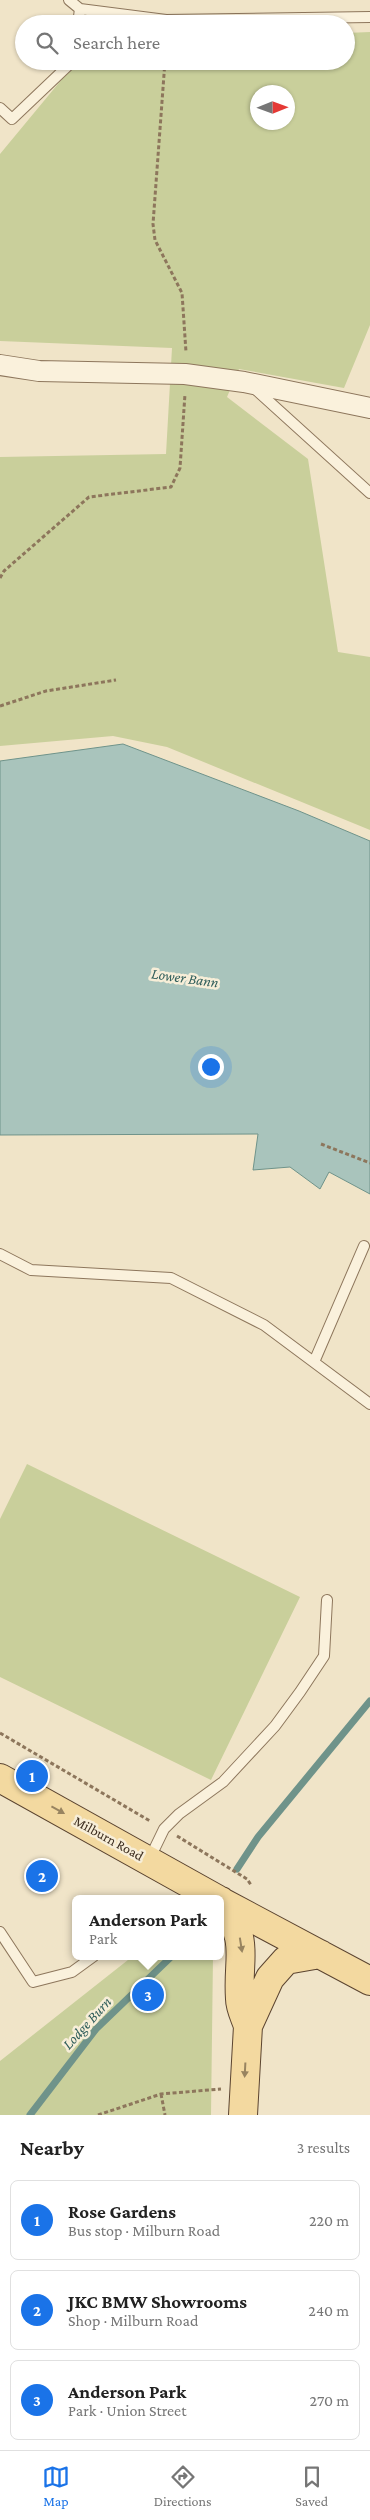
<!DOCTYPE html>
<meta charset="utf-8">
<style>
body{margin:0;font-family:"Crimson Pro",serif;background:#f6f6f6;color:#222}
.compass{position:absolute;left:250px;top:85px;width:45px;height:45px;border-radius:50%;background:#fff;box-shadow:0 1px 4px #0004;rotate:89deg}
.you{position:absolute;left:210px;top:1066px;width:18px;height:18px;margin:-12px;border:4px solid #fff;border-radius:50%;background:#1a73e8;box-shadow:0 0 0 8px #1a73e833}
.badge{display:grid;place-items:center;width:32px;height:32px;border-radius:50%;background:#1a73e8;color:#fff;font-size:16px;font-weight:700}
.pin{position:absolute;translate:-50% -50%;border:2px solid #fff;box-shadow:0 1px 5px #0006}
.popup{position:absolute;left:72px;top:1895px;width:152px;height:65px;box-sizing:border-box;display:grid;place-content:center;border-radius:8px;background:#fff;filter:drop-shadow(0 1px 4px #0005);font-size:16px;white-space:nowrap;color:#767676}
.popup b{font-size:19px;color:#222}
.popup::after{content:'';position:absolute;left:50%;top:100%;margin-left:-10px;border:10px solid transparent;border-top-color:#fff}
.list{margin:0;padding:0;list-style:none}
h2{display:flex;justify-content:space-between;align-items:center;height:65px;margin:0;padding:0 20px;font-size:21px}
h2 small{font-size:16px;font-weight:400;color:#767676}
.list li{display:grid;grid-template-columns:32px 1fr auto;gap:15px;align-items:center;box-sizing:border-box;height:80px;margin:0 10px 10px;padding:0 10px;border:1px solid #e0e0e0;border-radius:8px}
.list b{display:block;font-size:19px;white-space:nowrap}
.list p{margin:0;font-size:16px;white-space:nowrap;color:#767676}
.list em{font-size:16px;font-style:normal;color:#767676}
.icon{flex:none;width:28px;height:28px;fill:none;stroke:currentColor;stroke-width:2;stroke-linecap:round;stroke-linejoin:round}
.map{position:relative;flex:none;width:370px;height:2115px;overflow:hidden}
.search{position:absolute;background:#fff;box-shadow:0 1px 4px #0004;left:15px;right:15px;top:15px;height:55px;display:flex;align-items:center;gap:12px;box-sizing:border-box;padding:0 18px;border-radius:28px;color:#767676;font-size:19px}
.sheet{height:335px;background:#fff}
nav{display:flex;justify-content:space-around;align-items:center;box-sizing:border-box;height:70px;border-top:1px solid #e0e0e0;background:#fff;font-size:14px;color:#767676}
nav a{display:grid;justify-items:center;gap:2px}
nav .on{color:#1a73e8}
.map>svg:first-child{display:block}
.green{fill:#c9cf9b;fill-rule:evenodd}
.water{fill:#a9c4bc;stroke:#6f938a}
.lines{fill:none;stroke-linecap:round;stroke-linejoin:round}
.stream{stroke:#6f938a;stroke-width:7}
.service-casing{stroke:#8d765c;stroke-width:12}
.minor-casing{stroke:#8d765c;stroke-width:22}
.primary-casing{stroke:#5b4430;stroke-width:30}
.path{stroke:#8d765c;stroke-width:3;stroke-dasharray:4 2.5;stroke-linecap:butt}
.service{stroke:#faf1dc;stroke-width:10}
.minor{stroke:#faf1dc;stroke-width:20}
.primary{stroke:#f3d9a0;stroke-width:28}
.oneway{fill:#988460}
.labels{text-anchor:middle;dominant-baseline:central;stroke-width:5;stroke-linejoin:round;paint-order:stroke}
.street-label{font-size:14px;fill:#3d2e20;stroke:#f7eed8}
.water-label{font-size:15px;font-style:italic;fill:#2f5d5a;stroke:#f7eed8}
</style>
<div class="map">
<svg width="370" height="2115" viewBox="0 0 370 2115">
<rect width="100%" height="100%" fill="#f0e4c8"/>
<path class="green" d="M 370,32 L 370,325 L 344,388 L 239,369 L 227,397 L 308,459 L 338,652 L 370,657 L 370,830 L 167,747 L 113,736 L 0,746 L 0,457 L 166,454 L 172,348 L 0,341 L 0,154 L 77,61 L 346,61 L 346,33 ZM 258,92 L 288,92 L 288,122 L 258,122 Z
M 27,1464 L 300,1597 L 211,1780 L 0,1677 L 0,1519 Z
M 133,1956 L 213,1956 L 211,2115 L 0,2115 L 0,2061 Z"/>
<path class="water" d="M 123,744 L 299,811 L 370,841 L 370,1194 L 329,1172 L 320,1189 L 290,1167 L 253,1170 L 258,1134 L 0,1135 L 0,761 Z"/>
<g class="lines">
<path class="stream" d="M 237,1869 L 258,1837 L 370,1701
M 30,2115 L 96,2029 L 172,1956"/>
<g class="service-casing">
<path id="service" d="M 69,0 L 80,9 L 166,20 L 370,17
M 78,24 L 80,9
M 0,108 L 12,119 L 73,61
M 253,387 L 370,493
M 0,1254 L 31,1270 L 171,1278 L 264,1325 L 370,1404
M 314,1362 L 364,1246
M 149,1860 L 164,1829 L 179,1814 L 223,1782 L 275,1726 L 300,1692 L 324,1656 L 327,1600
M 0,1932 L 33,1982 L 72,1972 L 94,1956"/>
</g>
<g class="minor-casing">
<path id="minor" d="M 0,365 L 39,371 L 185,374 L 244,382 L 370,408"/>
</g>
<g class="primary-casing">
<path id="primary" d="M 0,1778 L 217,1899
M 220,1901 L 370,1981
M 221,1901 C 251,1944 237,1954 240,1999 C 240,2008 245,2017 248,2026
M 243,2115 L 248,2026 L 270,1978 L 286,1960 L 320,1954"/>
</g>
<path class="path" d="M 165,61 L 153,224 L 155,240 L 182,293 L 186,352
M 0,578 L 4,571 L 89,497 L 171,487 L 180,468 L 185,394
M 0,706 L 46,691 L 116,680
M 321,1144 L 370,1163
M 0,1733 L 150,1821
M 177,1836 L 247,1879 L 251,1885
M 161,2094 L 165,2115
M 98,2115 L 161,2094 L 221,2089"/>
<use href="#service" class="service"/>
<use href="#minor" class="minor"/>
<use href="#primary" class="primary"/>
</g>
<defs><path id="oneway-solid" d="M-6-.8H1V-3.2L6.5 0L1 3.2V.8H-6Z" transform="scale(1.25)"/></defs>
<g class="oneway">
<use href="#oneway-solid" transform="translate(58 1810) rotate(29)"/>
<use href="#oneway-solid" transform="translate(241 1945) rotate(81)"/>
<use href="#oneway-solid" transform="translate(245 2070) rotate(93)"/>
</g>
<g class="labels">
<g class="street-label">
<text transform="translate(109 1838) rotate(29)">Milburn Road</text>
</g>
<g class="water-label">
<text transform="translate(185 978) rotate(8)">Lower Bann</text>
<text transform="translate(87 2023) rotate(-48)">Lodge Burn</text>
</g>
</g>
</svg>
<svg class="compass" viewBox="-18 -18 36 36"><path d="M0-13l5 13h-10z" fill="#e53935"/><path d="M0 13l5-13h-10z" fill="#767676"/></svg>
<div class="you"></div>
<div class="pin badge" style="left:32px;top:1776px">1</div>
<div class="pin badge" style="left:42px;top:1876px">2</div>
<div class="pin badge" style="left:148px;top:1995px">3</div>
<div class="popup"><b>Anderson Park</b>Park</div>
<div class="search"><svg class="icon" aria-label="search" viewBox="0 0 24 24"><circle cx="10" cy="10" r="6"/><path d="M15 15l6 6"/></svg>Search here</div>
</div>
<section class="sheet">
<h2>Nearby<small>3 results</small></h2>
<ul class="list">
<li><span class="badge">1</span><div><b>Rose Gardens</b><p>Bus stop · Milburn Road</p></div><em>220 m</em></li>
<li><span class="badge">2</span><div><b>JKC BMW Showrooms</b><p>Shop · Milburn Road</p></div><em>240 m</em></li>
<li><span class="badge">3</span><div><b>Anderson Park</b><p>Park · Union Street</p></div><em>270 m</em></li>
</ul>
</section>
<nav>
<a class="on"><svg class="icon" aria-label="map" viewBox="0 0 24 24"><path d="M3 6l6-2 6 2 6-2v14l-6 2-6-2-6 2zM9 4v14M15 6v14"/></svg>Map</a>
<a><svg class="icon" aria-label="directions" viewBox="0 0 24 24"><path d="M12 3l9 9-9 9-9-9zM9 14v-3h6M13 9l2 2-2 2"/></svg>Directions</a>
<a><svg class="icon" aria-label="saved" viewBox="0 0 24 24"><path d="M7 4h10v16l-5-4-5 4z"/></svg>Saved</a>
</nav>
